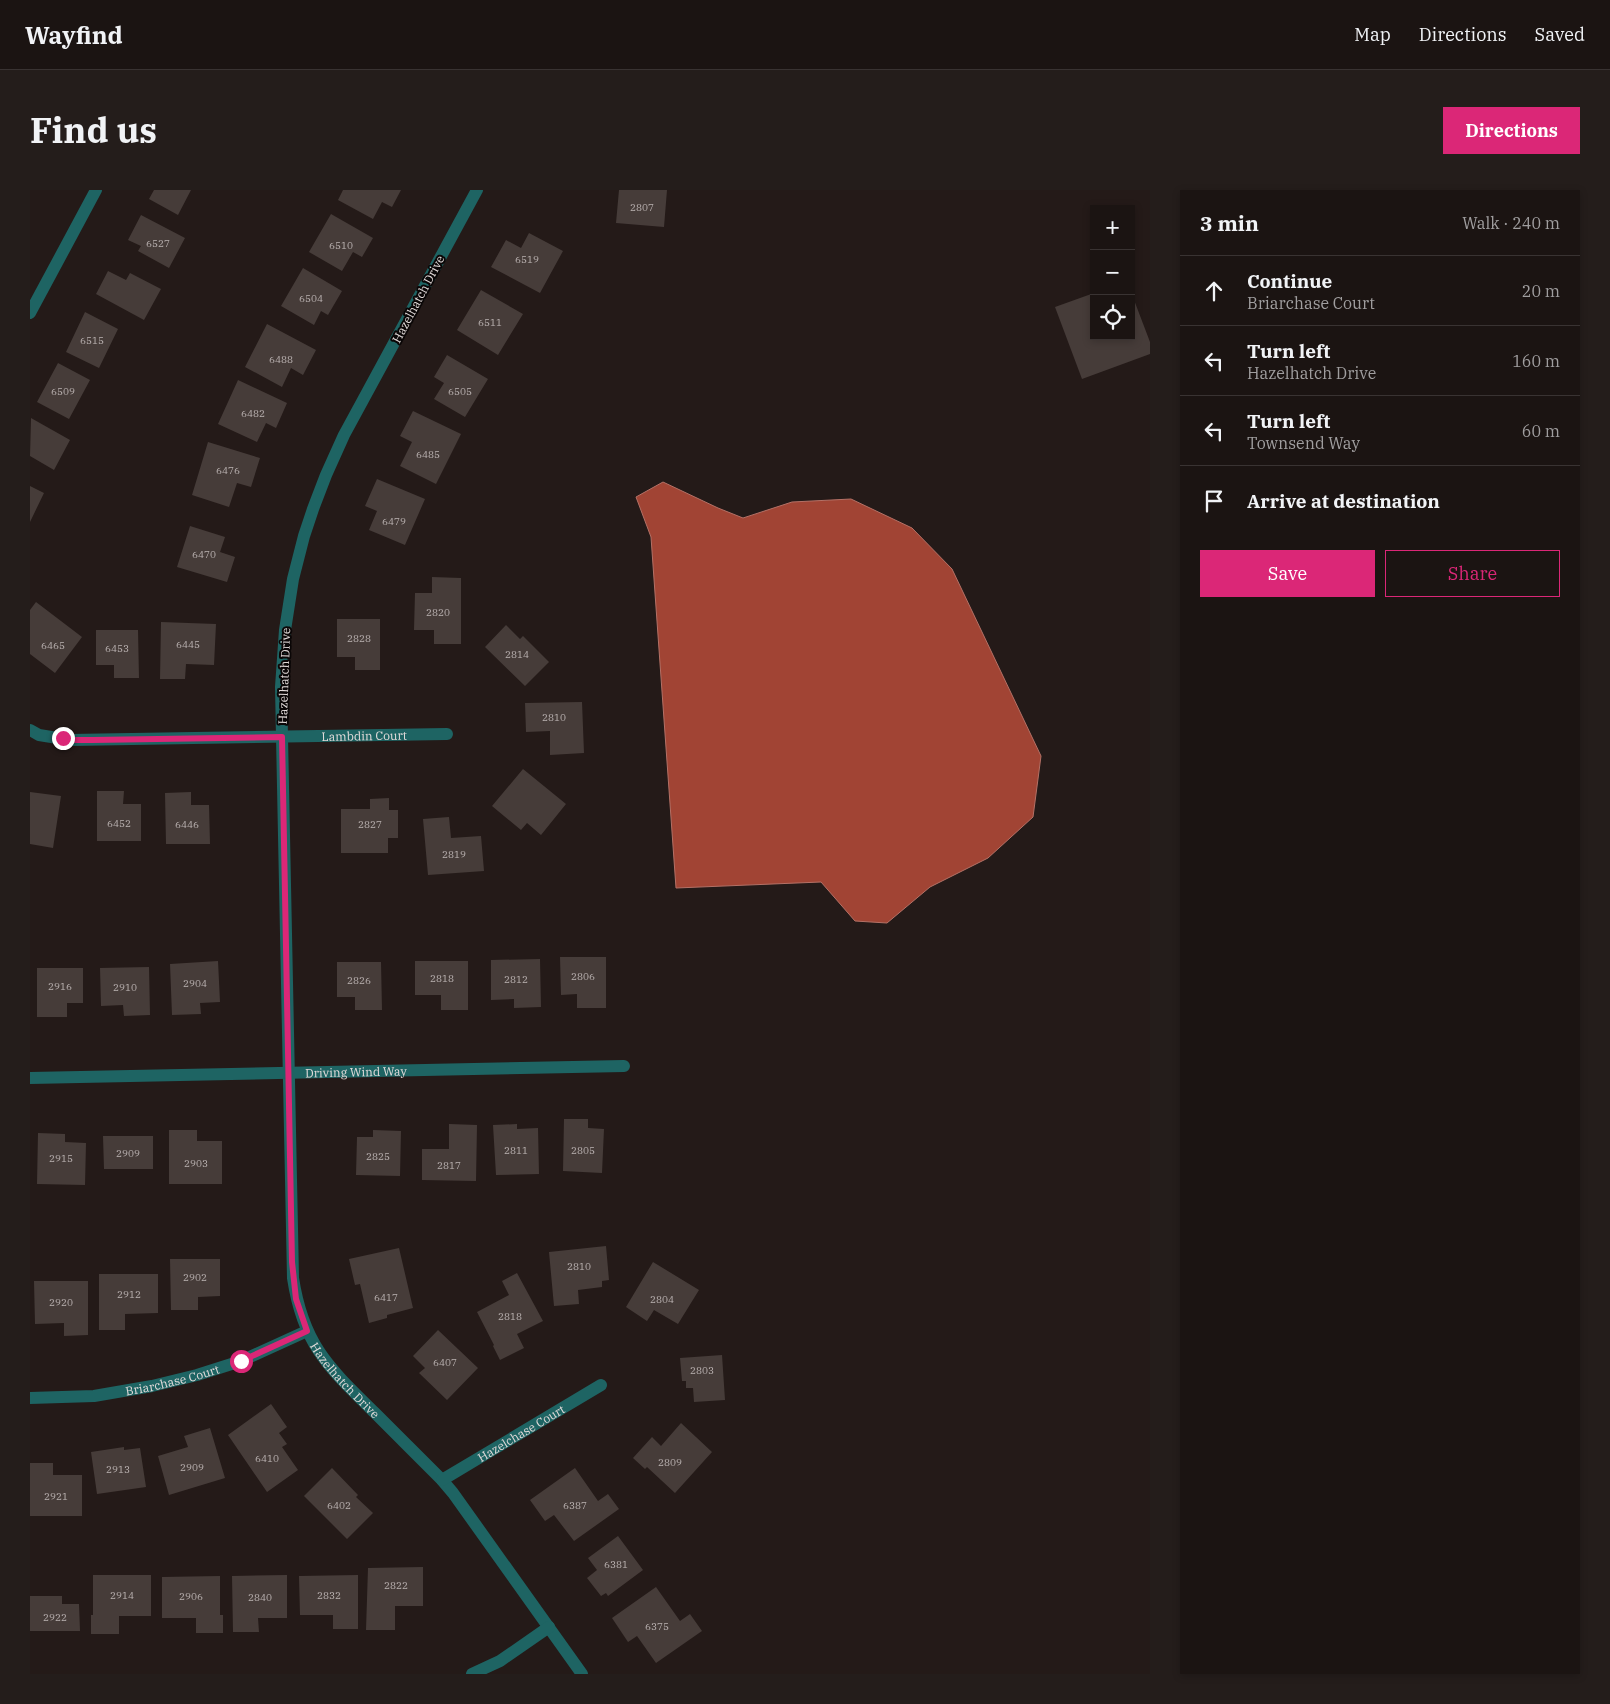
<!DOCTYPE html>
<meta charset="utf-8">
<style>
body{margin:0;font-family:"IBM Plex Serif",serif;background:#241d1b;color:#f1f3f6}
.controls{position:absolute;right:15px;top:15px;display:grid;overflow:hidden;border-radius:0px;box-shadow:0 2px 8px #0003}
.controls button{width:45px;height:45px;display:grid;place-items:center;padding:0;border:0;border-bottom:1px solid #393332;background:#1b1412;color:#f1f3f6;font:25px sans-serif}
.stop{position:absolute;width:15px;height:15px;margin:-11px;border:4px solid #db2777;border-radius:50%;background:#fff}
.stop.end{background:#db2777;border-color:#fff;box-shadow:0 1px 5px #0008}
.list{margin:0;padding:0;list-style:none}
h2{display:flex;justify-content:space-between;align-items:center;height:65px;margin:0;padding:0 20px;font-size:21px}
h2 small{font-size:16px;font-weight:400;color:#a09e9f}
.list li{display:grid;grid-template-columns:32px 1fr auto;gap:15px;align-items:center;box-sizing:border-box;height:70px;padding:0 20px;border-top:1px solid #393332}
.list b{display:block;font-size:19px;white-space:nowrap}
.list p{margin:0;font-size:16px;white-space:nowrap;color:#a09e9f}
.list em{font-size:16px;font-style:normal;color:#a09e9f}
.actions{display:flex;gap:10px;padding:15px 20px}
.actions a{flex:1;padding:11px 0;border:1px solid #db2777;border-radius:0px;text-align:center;font-size:18px;color:#db2777}
.actions .main{background:#db2777;color:#fff}
.icon{flex:none;width:28px;height:28px;fill:none;stroke:currentColor;stroke-width:2;stroke-linecap:round;stroke-linejoin:round}
.map{position:relative;flex:none;width:1120px;height:1484px;overflow:hidden;border-radius:0px}
header{display:flex;align-items:center;gap:30px;box-sizing:border-box;height:70px;padding:0 25px;background:#1b1412;border-bottom:1px solid #393332}
header strong{font-size:24px}
nav{display:flex;gap:28px;margin-inline-start:auto;font-size:18px}
.intro{display:flex;align-items:center;justify-content:space-between;box-sizing:border-box;height:120px;padding:0 30px}
h1{margin:0;font-size:35px}
.button{padding:12px 22px;border-radius:0px;background:#db2777;color:#fff;font-size:18px;font-weight:700}
main{display:flex;gap:30px;padding:0 30px}
aside{flex:1;background:#1b1412;border-radius:0px;box-shadow:0 2px 8px #0003}
.map>svg:first-child{display:block}
.water{fill:#a14434;stroke:#b47166}
.building{fill:#463c39}
.lines{fill:none;stroke-linecap:round;stroke-linejoin:round}
.minor{stroke:#1e6463;stroke-width:12}
.route{stroke:#db2777;stroke-width:6}
.labels{text-anchor:middle;dominant-baseline:central;stroke-width:4;stroke-linejoin:round;paint-order:stroke}
.number-label{font-size:10px;fill:#bbb3b2}
.street-label{font-size:12px;fill:#e2dbda;stroke:#0a0606}
</style>
<header>
<strong>Wayfind</strong>
<nav><a>Map</a><a>Directions</a><a>Saved</a></nav>
</header>
<div class="intro"><h1>Find us</h1><a class="button">Directions</a></div>
<main>
<div class="map">
<svg width="1120" height="1484" viewBox="0 0 1120 1484">
<rect width="100%" height="100%" fill="#241a18"/>
<path class="water" d="M 633,292 L 688,318 L 713,328 L 762,312 L 821,309 L 882,338 L 922,379 L 1011,566 L 1003,627 L 958,668 L 900,697 L 857,733 L 825,731 L 791,692 L 646,698 L 621,347 L 606,307 Z"/>
<path class="building" d="M 124,0 L 161,0 L 148,25 L 119,9 Z
M 313,0 L 371,0 L 362,17 L 352,12 L 343,29 L 308,10 Z
M 589,0 L 637,0 L 634,37 L 586,33 Z
M 301,24 L 343,48 L 332,67 L 323,62 L 312,81 L 279,62 Z
M 111,25 L 155,48 L 139,78 L 108,61 L 111,56 L 98,50 Z
M 499,43 L 533,61 L 510,103 L 461,77 L 476,50 L 491,58 Z
M 273,78 L 312,101 L 298,125 L 291,121 L 284,135 L 251,116 Z
M 78,81 L 96,90 L 100,83 L 131,99 L 114,130 L 66,104 Z
M 451,100 L 493,124 L 468,165 L 427,140 Z
M 1101,102 L 1120,152 L 1120,164 L 1052,189 L 1025,117 L 1064,103 L 1064,146 L 1101,146 Z
M 55,122 L 88,139 L 69,178 L 36,162 Z
M 237,134 L 286,160 L 273,185 L 261,178 L 252,197 L 215,177 Z
M 417,165 L 458,189 L 435,227 L 404,209 L 414,193 L 404,187 Z
M 28,173 L 60,190 L 39,229 L 7,212 Z
M 208,190 L 257,213 L 246,238 L 236,233 L 227,252 L 188,234 Z
M 383,221 L 431,244 L 406,294 L 370,276 L 382,252 L 370,246 Z
M 1,228 L 40,250 L 24,280 L 0,266 Z
M 178,252 L 230,268 L 221,297 L 207,293 L 199,317 L 162,305 Z
M 347,289 L 395,309 L 375,355 L 339,340 L 347,321 L 335,316 Z
M 0,296 L 14,303 L 0,332 Z
M 160,336 L 195,347 L 190,362 L 205,367 L 197,392 L 147,377 Z
M 402,387 L 431,388 L 431,454 L 404,454 L 404,440 L 384,440 L 385,403 L 402,403 Z
M 6,412 L 52,447 L 25,483 L 0,464 L 0,420 Z
M 307,429 L 350,429 L 350,480 L 325,480 L 325,467 L 307,467 Z
M 131,432 L 186,434 L 184,475 L 156,474 L 155,489 L 130,489 Z
M 476,435 L 490,449 L 493,446 L 519,472 L 495,496 L 455,457 Z
M 66,440 L 108,440 L 109,488 L 84,488 L 84,475 L 66,475 Z
M 552,512 L 554,563 L 520,565 L 520,541 L 496,542 L 495,513 Z
M 493,579 L 536,614 L 511,645 L 497,633 L 491,640 L 462,616 Z
M 67,601 L 94,601 L 93,614 L 111,614 L 111,651 L 67,651 Z
M 0,602 L 31,606 L 23,658 L 0,654 Z
M 161,602 L 161,615 L 179,615 L 180,654 L 136,654 L 135,603 Z
M 359,608 L 359,620 L 368,620 L 368,648 L 358,648 L 358,663 L 311,663 L 311,619 L 340,619 L 340,609 Z
M 419,627 L 421,648 L 451,646 L 454,681 L 398,685 L 393,629 Z
M 530,767 L 576,767 L 576,818 L 547,818 L 547,804 L 531,805 Z
M 510,769 L 511,817 L 484,818 L 484,809 L 461,810 L 461,770 Z
M 188,771 L 190,812 L 170,813 L 171,824 L 142,825 L 140,774 Z
M 385,771 L 438,771 L 438,820 L 411,820 L 411,805 L 385,805 Z
M 307,772 L 351,772 L 352,820 L 325,820 L 325,807 L 307,807 Z
M 119,777 L 120,825 L 94,826 L 93,815 L 71,816 L 70,778 Z
M 7,778 L 53,778 L 53,813 L 37,813 L 37,827 L 7,827 Z
M 534,929 L 558,929 L 558,938 L 574,939 L 572,983 L 533,981 Z
M 419,934 L 447,935 L 446,991 L 392,990 L 392,959 L 419,959 Z
M 487,934 L 487,939 L 508,938 L 509,984 L 466,985 L 463,935 Z
M 139,940 L 167,940 L 167,951 L 192,951 L 192,994 L 139,994 Z
M 343,940 L 371,941 L 370,986 L 326,985 L 327,947 L 343,947 Z
M 8,943 L 35,944 L 35,952 L 56,953 L 55,995 L 7,994 Z
M 73,946 L 123,946 L 123,979 L 74,979 Z
M 576,1056 L 579,1090 L 572,1091 L 572,1097 L 548,1100 L 549,1114 L 524,1116 L 519,1062 Z
M 369,1058 L 383,1118 L 357,1125 L 357,1128 L 339,1133 L 330,1094 L 325,1095 L 319,1069 Z
M 140,1069 L 190,1069 L 190,1106 L 168,1107 L 168,1120 L 141,1120 Z
M 623,1072 L 669,1100 L 648,1134 L 624,1120 L 617,1131 L 596,1117 Z
M 487,1083 L 513,1131 L 487,1144 L 494,1158 L 470,1170 L 463,1156 L 464,1155 L 447,1122 L 479,1105 L 472,1091 Z
M 69,1084 L 128,1084 L 128,1123 L 95,1124 L 95,1140 L 69,1140 Z
M 4,1091 L 58,1091 L 58,1145 L 34,1146 L 34,1133 L 5,1134 Z
M 408,1140 L 448,1178 L 417,1210 L 389,1183 L 395,1178 L 383,1166 Z
M 692,1165 L 695,1210 L 664,1212 L 663,1198 L 656,1198 L 656,1191 L 652,1191 L 650,1168 Z
M 241,1214 L 257,1237 L 249,1243 L 257,1254 L 252,1257 L 268,1280 L 237,1302 L 198,1245 Z
M 651,1233 L 682,1262 L 645,1303 L 617,1277 L 615,1279 L 603,1268 L 622,1247 L 631,1256 Z
M 180,1238 L 195,1288 L 139,1305 L 128,1266 L 158,1257 L 154,1246 Z
M 94,1257 L 94,1260 L 110,1258 L 116,1297 L 67,1304 L 61,1262 Z
M 0,1273 L 23,1273 L 23,1285 L 52,1285 L 52,1326 L 0,1326 Z
M 302,1278 L 328,1305 L 326,1307 L 343,1323 L 317,1349 L 274,1306 Z
M 545,1278 L 568,1311 L 578,1304 L 589,1319 L 544,1351 L 524,1325 L 515,1331 L 500,1310 Z
M 588,1346 L 613,1380 L 578,1406 L 576,1403 L 571,1406 L 557,1388 L 567,1380 L 558,1368 Z
M 393,1377 L 393,1416 L 365,1416 L 365,1440 L 336,1440 L 338,1378 Z
M 63,1385 L 121,1385 L 121,1426 L 89,1426 L 89,1444 L 61,1444 L 61,1425 L 63,1425 Z
M 257,1385 L 257,1428 L 228,1428 L 229,1442 L 203,1442 L 202,1386 Z
M 328,1385 L 328,1439 L 303,1439 L 303,1425 L 270,1425 L 269,1386 Z
M 190,1386 L 190,1425 L 193,1425 L 193,1443 L 166,1443 L 166,1428 L 132,1428 L 132,1387 Z
M 626,1397 L 650,1431 L 660,1424 L 672,1441 L 626,1473 L 607,1446 L 598,1452 L 582,1428 Z
M 0,1406 L 32,1406 L 32,1414 L 49,1414 L 50,1441 L 0,1441 Z"/>
<g class="lines">
<g class="minor">
<path id="s1" d="M 447,0 L 314,245 L 296,285 L 283,319 L 274,346 L 263,389 L 255,440 L 251,497 L 252,547 L 263,1088 C 273,1154 298,1177 344,1222 C 367,1245 390,1268 412,1290 L 423,1303 L 552,1484"/>
<path d="M 0,123 L 66,0"/>
<path id="s2" d="M 0,540 L 9,545 L 40,550 L 417,544"/>
<path id="s3" d="M 0,888 L 594,876"/>
<path id="s4" d="M 0,1208 L 64,1206 L 122,1196 L 167,1185 L 211,1171 L 277,1141"/>
<path id="s5" d="M 412,1290 L 571,1195"/>
<path d="M 442,1484 L 470,1471 L 519,1437"/>
</g>
</g>
<g class="lines">
<path class="route" d="M 33,548 L 40,550 L 62,550 L 252,547 L 262,1072 L 266,1109 L 277,1141 L 211,1171"/>
</g>
<g class="labels">
<g class="number-label">
<text x="612" y="17">2807</text>
<text x="128" y="53">6527</text>
<text x="311" y="55">6510</text>
<text x="497" y="69">6519</text>
<text x="281" y="108">6504</text>
<text x="460" y="132">6511</text>
<text x="62" y="150">6515</text>
<text x="251" y="169">6488</text>
<text x="33" y="201">6509</text>
<text x="430" y="201">6505</text>
<text x="223" y="223">6482</text>
<text x="398" y="264">6485</text>
<text x="198" y="280">6476</text>
<text x="364" y="331">6479</text>
<text x="174" y="364">6470</text>
<text x="408" y="422">2820</text>
<text x="329" y="448">2828</text>
<text x="158" y="454">6445</text>
<text x="23" y="455">6465</text>
<text x="87" y="458">6453</text>
<text x="487" y="464">2814</text>
<text x="524" y="527">2810</text>
<text x="89" y="633">6452</text>
<text x="157" y="634">6446</text>
<text x="340" y="634">2827</text>
<text x="424" y="664">2819</text>
<text x="553" y="786">2806</text>
<text x="412" y="788">2818</text>
<text x="486" y="789">2812</text>
<text x="329" y="790">2826</text>
<text x="165" y="793">2904</text>
<text x="30" y="796">2916</text>
<text x="95" y="797">2910</text>
<text x="486" y="960">2811</text>
<text x="553" y="960">2805</text>
<text x="98" y="963">2909</text>
<text x="348" y="966">2825</text>
<text x="31" y="968">2915</text>
<text x="166" y="973">2903</text>
<text x="419" y="975">2817</text>
<text x="549" y="1076">2810</text>
<text x="165" y="1087">2902</text>
<text x="99" y="1104">2912</text>
<text x="356" y="1107">6417</text>
<text x="632" y="1109">2804</text>
<text x="31" y="1112">2920</text>
<text x="480" y="1126">2818</text>
<text x="415" y="1172">6407</text>
<text x="672" y="1180">2803</text>
<text x="237" y="1268">6410</text>
<text x="640" y="1272">2809</text>
<text x="162" y="1277">2909</text>
<text x="88" y="1279">2913</text>
<text x="26" y="1306">2921</text>
<text x="309" y="1315">6402</text>
<text x="545" y="1315">6387</text>
<text x="586" y="1374">6381</text>
<text x="366" y="1395">2822</text>
<text x="92" y="1405">2914</text>
<text x="299" y="1405">2832</text>
<text x="161" y="1406">2906</text>
<text x="230" y="1407">2840</text>
<text x="25" y="1427">2922</text>
<text x="627" y="1436">6375</text>
</g>
<g class="street-label">
<text transform="translate(388 109) rotate(-62)">Hazelhatch Drive</text>
<text transform="translate(254 486) rotate(-88)">Hazelhatch Drive</text>
<text stroke="none"><textPath href="#s2" startOffset="336">Lambdin Court</textPath></text>
<text stroke="none"><textPath href="#s3" startOffset="326">Driving Wind Way</textPath></text>
<text stroke="none"><textPath href="#s4" startOffset="144">Briarchase Court</textPath></text>
<text stroke="none"><textPath href="#s1" startOffset="1249">Hazelhatch Drive</textPath></text>
<text stroke="none"><textPath href="#s5" startOffset="92">Hazelchase Court</textPath></text>
</g>
</g>
</svg>
<div class="controls">
<button>+</button>
<button>−</button>
<button><svg class="icon" aria-label="locate" viewBox="0 0 24 24"><circle cx="12" cy="12" r="6"/><path d="M12 2v4M12 18v4M2 12h4M18 12h4"/></svg></button>
</div>
<div class="stop" style="left:211px;top:1171px"></div>
<div class="stop end" style="left:33px;top:548px"></div>
</div>
<aside>
<h2>3 min<small>Walk · 240 m</small></h2>
<ul class="list">
<li><svg class="icon" aria-label="ahead" viewBox="0 0 24 24"><path d="M12 20V5M6 11l6-6 6 6"/></svg><div><b>Continue</b><p>Briarchase Court</p></div><em>20 m</em></li>
<li><svg class="icon" aria-label="left" viewBox="0 0 24 24"><path d="M17 20v-9H6M10 6l-5 5 5 5"/></svg><div><b>Turn left</b><p>Hazelhatch Drive</p></div><em>160 m</em></li>
<li><svg class="icon" aria-label="left" viewBox="0 0 24 24"><path d="M17 20v-9H6M10 6l-5 5 5 5"/></svg><div><b>Turn left</b><p>Townsend Way</p></div><em>60 m</em></li>
<li><svg class="icon" aria-label="arrive" viewBox="0 0 24 24"><path d="M6 21V4h12l-3 4 3 4H6"/></svg><div><b>Arrive at destination</b></div></li>
</ul>
<div class="actions"><a class="main">Save</a><a>Share</a></div>
</aside>
</main>
